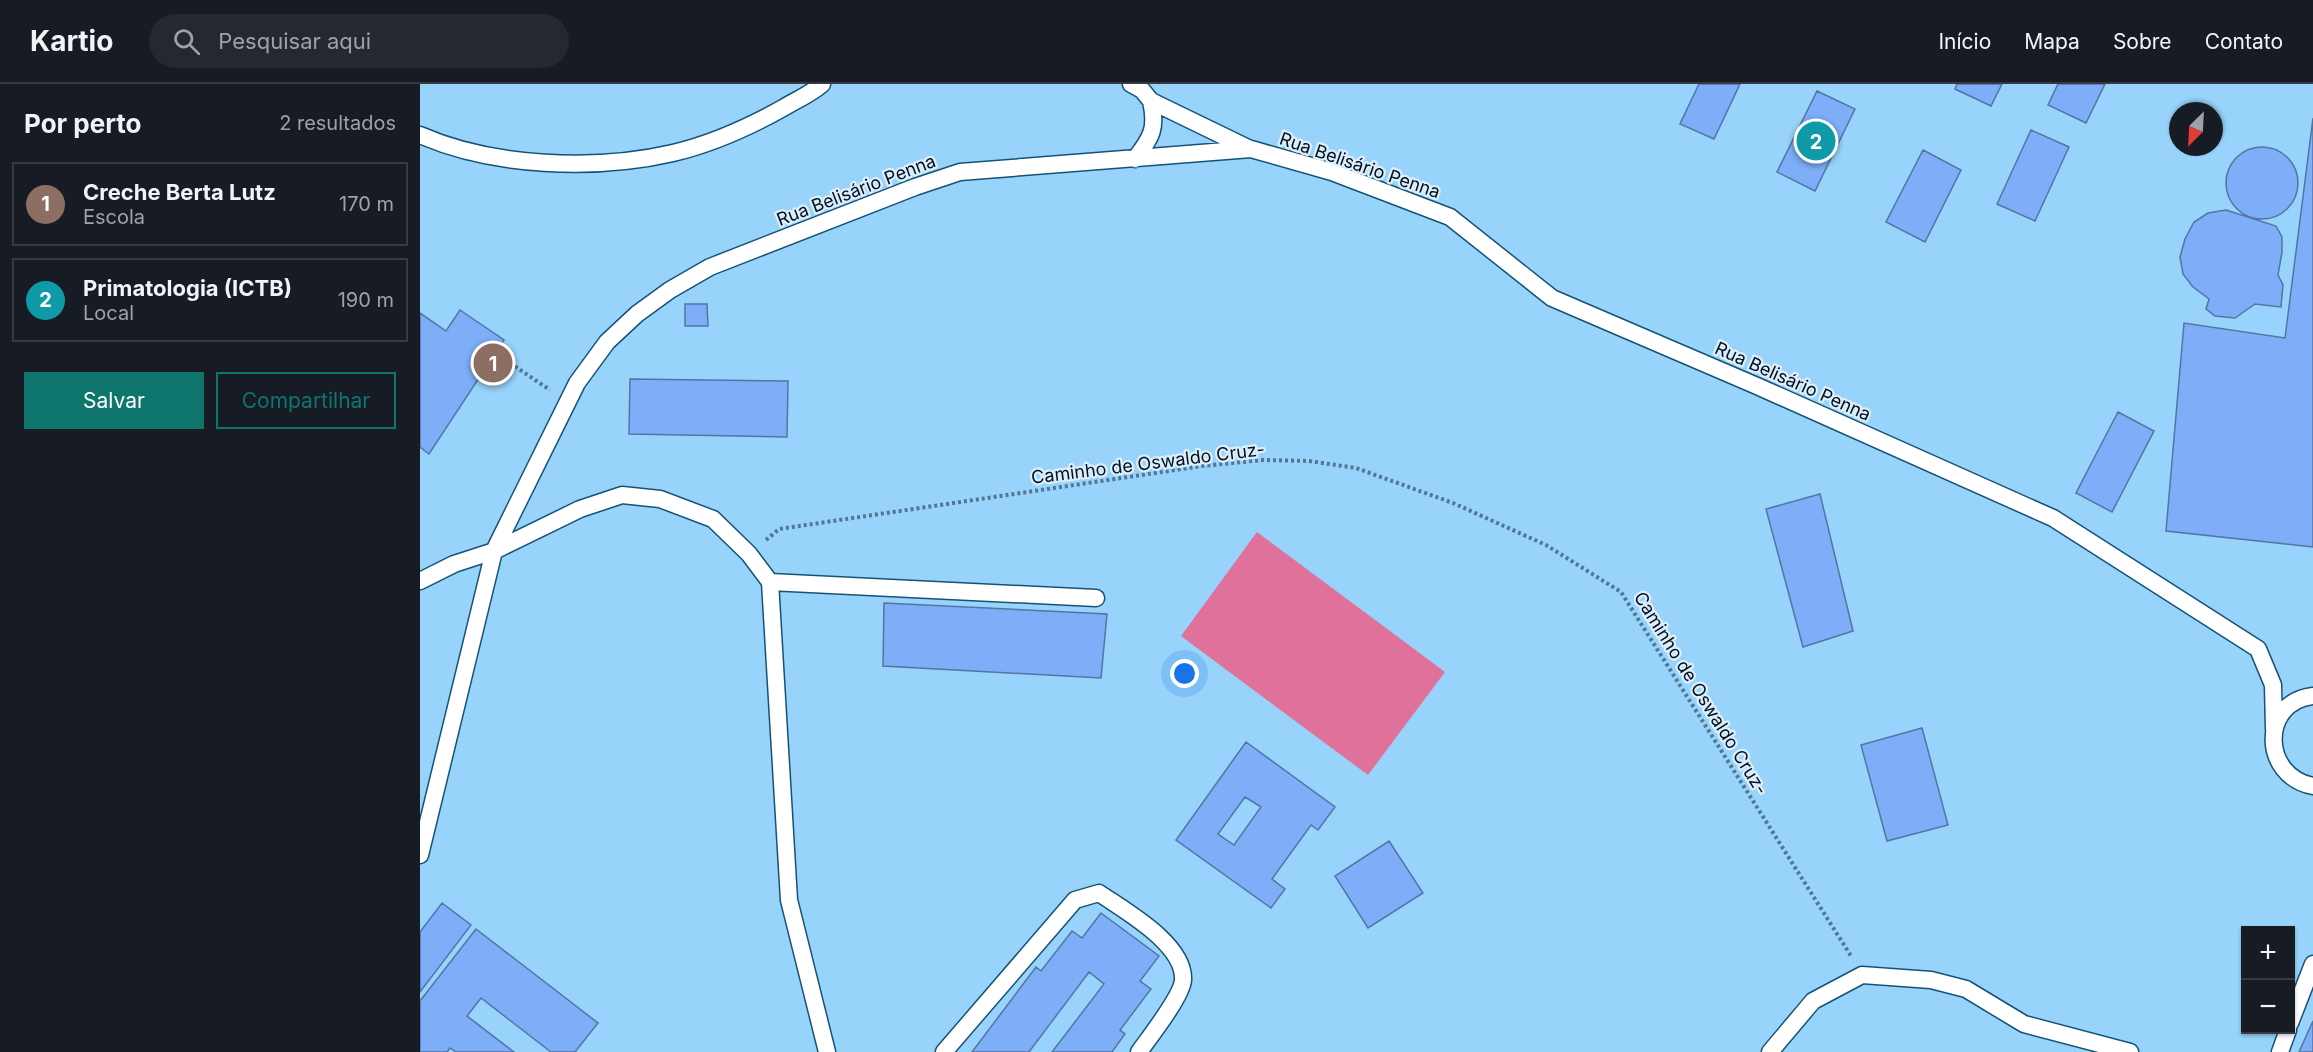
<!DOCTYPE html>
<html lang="pt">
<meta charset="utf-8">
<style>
body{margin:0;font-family:Inter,sans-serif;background:#242831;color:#f1f3f6}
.controls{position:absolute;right:18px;bottom:18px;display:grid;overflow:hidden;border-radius:0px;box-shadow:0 2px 4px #0004}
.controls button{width:54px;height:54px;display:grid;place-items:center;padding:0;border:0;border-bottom:2px solid #363941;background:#171b24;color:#f1f3f6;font:30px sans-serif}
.compass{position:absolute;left:1749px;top:18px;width:54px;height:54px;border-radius:50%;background:#171b24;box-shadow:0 2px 4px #0004;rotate:204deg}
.you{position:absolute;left:765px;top:590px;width:21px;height:21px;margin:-15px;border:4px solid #fff;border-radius:50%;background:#1a73e8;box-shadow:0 0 0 9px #1a73e833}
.badge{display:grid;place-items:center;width:39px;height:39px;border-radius:50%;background:#0f766e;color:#fff;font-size:20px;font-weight:700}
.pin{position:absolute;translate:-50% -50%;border:3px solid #fff;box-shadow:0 2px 6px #0006}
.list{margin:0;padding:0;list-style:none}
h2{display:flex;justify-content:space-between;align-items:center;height:78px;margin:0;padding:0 24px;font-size:26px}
h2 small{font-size:20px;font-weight:400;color:#9ea1a6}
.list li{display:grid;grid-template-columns:39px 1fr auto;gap:18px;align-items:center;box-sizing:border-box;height:84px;margin:0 12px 12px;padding:0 12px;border:2px solid #363941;border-radius:0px}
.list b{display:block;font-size:22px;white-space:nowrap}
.list p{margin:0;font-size:20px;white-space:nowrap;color:#9ea1a6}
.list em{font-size:20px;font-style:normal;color:#9ea1a6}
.actions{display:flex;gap:12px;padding:18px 24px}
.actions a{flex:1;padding:14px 0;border:2px solid #0f766e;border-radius:0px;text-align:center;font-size:21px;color:#0f766e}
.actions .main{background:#0f766e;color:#fff}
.icon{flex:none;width:33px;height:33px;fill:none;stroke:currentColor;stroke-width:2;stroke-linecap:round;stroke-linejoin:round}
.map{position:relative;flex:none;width:1893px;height:968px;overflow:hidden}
header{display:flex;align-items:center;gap:36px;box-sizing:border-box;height:84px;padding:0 30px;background:#171b24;border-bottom:2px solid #363941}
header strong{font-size:28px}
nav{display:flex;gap:33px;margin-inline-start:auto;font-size:21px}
.search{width:420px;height:54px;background:#242831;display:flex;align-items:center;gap:15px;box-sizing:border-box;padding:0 21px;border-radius:33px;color:#9ea1a6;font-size:22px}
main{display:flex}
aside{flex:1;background:#171b24}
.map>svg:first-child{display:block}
.green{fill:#df719a}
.building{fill:#7daef7;stroke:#5474a4;stroke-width:1.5;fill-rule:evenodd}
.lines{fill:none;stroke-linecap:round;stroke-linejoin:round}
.service-casing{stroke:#155375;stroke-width:19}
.path{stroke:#507793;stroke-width:4;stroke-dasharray:3 3;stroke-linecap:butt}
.service{stroke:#fff;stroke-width:16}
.labels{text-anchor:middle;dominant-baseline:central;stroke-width:4.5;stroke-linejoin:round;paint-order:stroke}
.street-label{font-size:18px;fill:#00101e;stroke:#ddeefb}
</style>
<header>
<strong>Kartio</strong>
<div class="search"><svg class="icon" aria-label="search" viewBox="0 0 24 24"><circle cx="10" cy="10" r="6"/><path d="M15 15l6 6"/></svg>Pesquisar aqui</div>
<nav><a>Início</a><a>Mapa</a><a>Sobre</a><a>Contato</a></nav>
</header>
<main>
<aside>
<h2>Por perto<small>2 resultados</small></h2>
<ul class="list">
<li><span class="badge" style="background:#8d6e63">1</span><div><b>Creche Berta Lutz</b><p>Escola</p></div><em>170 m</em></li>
<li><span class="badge" style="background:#0f9aa8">2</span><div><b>Primatologia (ICTB)</b><p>Local</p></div><em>190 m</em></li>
</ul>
<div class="actions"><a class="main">Salvar</a><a>Compartilhar</a></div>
</aside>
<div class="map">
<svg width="1893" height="968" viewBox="0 0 1893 968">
<rect width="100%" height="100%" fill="#97d3fb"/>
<path class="green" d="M 837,448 L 1025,588 L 948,691 L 761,552 Z"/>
<path class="building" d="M 1279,0 L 1320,0 L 1294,55 L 1260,40 Z
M 1537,0 L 1582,0 L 1571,22 L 1535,5 Z
M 1638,0 L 1685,0 L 1666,39 L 1628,21 Z
M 1397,7 L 1435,25 L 1395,107 L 1357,88 Z
M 1893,34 L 1893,463 L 1746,447 L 1764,239 L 1865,254 Z
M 1611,46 L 1649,63 L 1615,137 L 1577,120 Z
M1806 99a36 36 0 1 1 72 0a36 36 0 1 1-72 0Z
M 1503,66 L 1541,86 L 1505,158 L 1466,138 Z
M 1806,126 L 1856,142 L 1862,153 L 1862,168 L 1858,191 L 1863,201 L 1861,223 L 1835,220 L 1815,234 L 1795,232 L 1786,225 L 1789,215 L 1773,203 L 1763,190 L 1760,173 L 1765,155 L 1774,138 L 1788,129 Z
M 265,220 L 287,220 L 288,242 L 265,242 Z
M 40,226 L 84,256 L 9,370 L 0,363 L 0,229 L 26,247 Z
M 210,295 L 368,297 L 367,353 L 209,350 Z
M 1698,328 L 1734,347 L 1692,428 L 1656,409 Z
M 1400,410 L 1433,547 L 1383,563 L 1346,425 Z
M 464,519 L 687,530 L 681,594 L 463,582 Z
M 1502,644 L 1528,741 L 1467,757 L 1441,661 Z
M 826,658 L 915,723 L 898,746 L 891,741 L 852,795 L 865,805 L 851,824 L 756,756 ZM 825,713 L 841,723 L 814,761 L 798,750 Z
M 969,757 L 1003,809 L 948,844 L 915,792 Z
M 22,819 L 51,841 L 0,908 L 0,848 Z
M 681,829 L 739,872 L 720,897 L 731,905 L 700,946 L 705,950 L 692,968 L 632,968 L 684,900 L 669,888 L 609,968 L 552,968 L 616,883 L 621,887 L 652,847 L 662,854 Z
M 56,845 L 178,939 L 155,968 L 131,968 L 61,914 L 47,932 L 94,968 L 36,968 L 30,964 L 27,968 L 0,968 L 0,917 Z
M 1893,937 L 1893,968 L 1879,968 Z"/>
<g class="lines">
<g class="service-casing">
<path id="service" d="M 711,0 L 722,6 L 731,17 L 830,65
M 0,51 C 73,83 175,87 253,69 C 291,60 329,43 363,24 C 376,16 391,10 402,0
M 715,75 C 732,53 737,44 731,17
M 0,497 L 34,480 L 74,467 L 160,425 L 202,411 L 240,415 L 293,435 L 329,470 L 350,498 L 369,816 L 407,968
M 350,498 L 676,514
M 1893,612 C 1840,618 1841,692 1893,702
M 0,771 L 74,467 L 157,299 L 187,258 L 217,230 L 250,206 L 290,183 L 495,103 L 540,88 L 831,65 L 912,88 L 1030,133 L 1132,214 L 1337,302 L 1633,434 L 1838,565 L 1853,601 L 1854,645
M 1870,939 L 1893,880
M 524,968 L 655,816 L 679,809 C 705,827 765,860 763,896 C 762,912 729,954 719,968
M 1350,968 L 1393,917 L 1442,891 L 1511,896 L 1546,905 L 1604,940 L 1710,968
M 1860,968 L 1868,946"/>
</g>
<path class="path" d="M 75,269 L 130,306
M 346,456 L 359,445 L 782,382 L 843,376 L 889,377 L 936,384 L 1033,419 L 1126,461 L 1201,508 L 1431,872"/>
<use href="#service" class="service"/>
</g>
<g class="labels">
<g class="street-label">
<text transform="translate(940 81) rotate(19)">Rua Belisário Penna</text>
<text transform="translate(436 106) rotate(-21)">Rua Belisário Penna</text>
<text transform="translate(1373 297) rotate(24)">Rua Belisário Penna</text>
<text transform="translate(728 379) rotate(-7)">Caminho de Oswaldo Cruz-</text>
<text transform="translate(1281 609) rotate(58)">Caminho de Oswaldo Cruz-</text>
</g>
</g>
</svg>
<div class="controls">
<button>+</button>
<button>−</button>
</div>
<svg class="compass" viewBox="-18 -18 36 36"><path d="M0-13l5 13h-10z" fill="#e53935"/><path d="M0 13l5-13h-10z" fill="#9ea1a6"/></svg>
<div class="you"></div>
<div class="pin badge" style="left:73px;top:279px;background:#8d6e63">1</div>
<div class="pin badge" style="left:1396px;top:57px;background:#0f9aa8">2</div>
</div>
</main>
